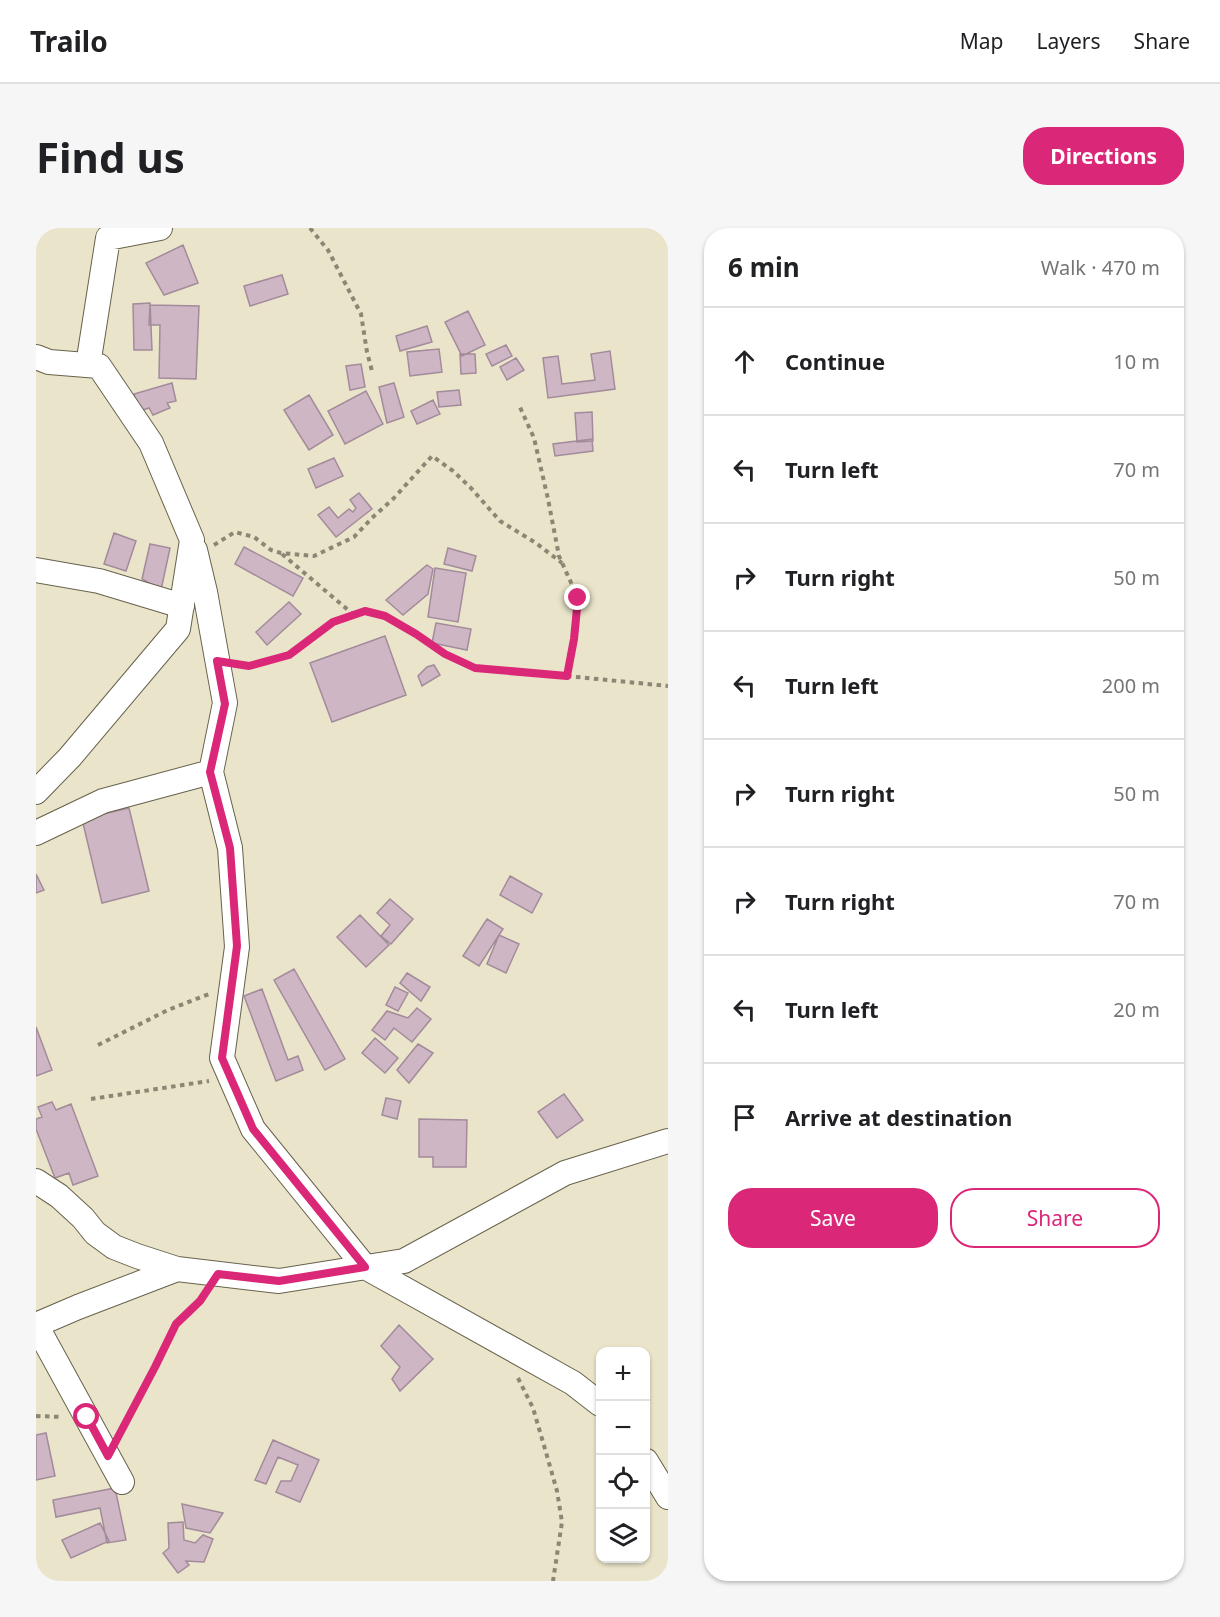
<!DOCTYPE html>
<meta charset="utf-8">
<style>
body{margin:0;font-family:"Noto Sans",sans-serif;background:#f6f6f6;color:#202124}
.controls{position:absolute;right:18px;bottom:18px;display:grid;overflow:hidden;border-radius:12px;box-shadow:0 2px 4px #0004}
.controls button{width:54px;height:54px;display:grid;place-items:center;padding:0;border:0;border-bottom:2px solid #e0e0e0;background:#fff;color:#202124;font:30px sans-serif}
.stop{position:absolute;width:18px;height:18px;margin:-14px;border:4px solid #db2777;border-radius:50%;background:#fff}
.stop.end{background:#db2777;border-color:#fff;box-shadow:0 2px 6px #0008}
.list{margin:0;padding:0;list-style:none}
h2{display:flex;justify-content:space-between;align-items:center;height:78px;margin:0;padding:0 24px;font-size:26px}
h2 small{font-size:20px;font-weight:400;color:#757577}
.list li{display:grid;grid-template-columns:39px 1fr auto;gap:18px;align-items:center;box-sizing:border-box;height:108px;padding:0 24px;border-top:2px solid #e0e0e0}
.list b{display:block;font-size:22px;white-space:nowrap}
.list em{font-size:20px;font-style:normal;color:#757577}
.actions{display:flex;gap:12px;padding:18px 24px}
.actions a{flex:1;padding:14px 0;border:2px solid #db2777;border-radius:24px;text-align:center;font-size:21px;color:#db2777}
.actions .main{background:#db2777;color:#fff}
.icon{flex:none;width:33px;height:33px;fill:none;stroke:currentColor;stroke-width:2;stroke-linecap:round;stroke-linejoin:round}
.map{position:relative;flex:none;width:632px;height:1353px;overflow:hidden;border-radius:24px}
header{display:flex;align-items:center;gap:36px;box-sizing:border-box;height:84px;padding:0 30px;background:#fff;border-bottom:2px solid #e0e0e0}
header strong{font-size:28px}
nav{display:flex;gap:33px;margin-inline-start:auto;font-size:21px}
.intro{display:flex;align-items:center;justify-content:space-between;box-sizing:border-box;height:144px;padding:0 36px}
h1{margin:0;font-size:42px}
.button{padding:15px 27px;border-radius:24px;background:#db2777;color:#fff;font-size:21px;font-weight:700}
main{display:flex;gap:36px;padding:0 36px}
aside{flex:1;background:#fff;border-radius:24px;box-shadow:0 2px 4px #0004}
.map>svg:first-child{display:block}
.building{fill:#cfb6c5;stroke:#a28b9a;stroke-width:1.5}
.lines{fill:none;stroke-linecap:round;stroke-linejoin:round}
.minor-casing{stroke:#67624c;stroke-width:26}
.path{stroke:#8b8775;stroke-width:4;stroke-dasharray:4.5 4.5;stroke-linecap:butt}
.minor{stroke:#fff;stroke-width:24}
.route{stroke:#db2777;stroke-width:8}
</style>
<header>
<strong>Trailo</strong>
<nav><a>Map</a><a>Layers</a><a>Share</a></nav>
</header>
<div class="intro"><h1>Find us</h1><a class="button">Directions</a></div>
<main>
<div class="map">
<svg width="632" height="1353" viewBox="0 0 632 1353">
<rect width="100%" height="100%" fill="#eae4ca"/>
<path class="building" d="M 147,17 L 162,55 L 128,67 L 110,35 Z
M 246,47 L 252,66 L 214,78 L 208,58 Z
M 114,75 L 116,122 L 98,122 L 97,76 Z
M 114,77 L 163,78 L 160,151 L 123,150 L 124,97 L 113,97 Z
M 432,83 L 449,117 L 426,128 L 409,94 Z
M 391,98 L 396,114 L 364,123 L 360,108 Z
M 470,117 L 476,128 L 456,138 L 450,126 Z
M 403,121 L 406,144 L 374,148 L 371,124 Z
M 574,123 L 579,161 L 512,170 L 507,130 L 522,128 L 526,156 L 559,152 L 555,126 Z
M 424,126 L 439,126 L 440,145 L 425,146 Z
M 480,130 L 488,142 L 471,152 L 464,139 Z
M 325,136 L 329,159 L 314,162 L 310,138 Z
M 136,155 L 140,173 L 131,175 L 134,180 L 117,187 L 113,180 L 101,184 L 98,166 Z
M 358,155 L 368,189 L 351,195 L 343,159 Z
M 423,162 L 425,177 L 403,179 L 401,164 Z
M 330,163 L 347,196 L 309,216 L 292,183 Z
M 273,167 L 297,207 L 273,222 L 248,182 Z
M 397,172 L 404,186 L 381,196 L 375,183 Z
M 556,184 L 557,213 L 541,214 L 539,185 Z
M 556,211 L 557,223 L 519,228 L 517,216 Z
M 298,230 L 307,248 L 280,260 L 272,241 Z
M 323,265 L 336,281 L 300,309 L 282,287 L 293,279 L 302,290 L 313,281 L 317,284 L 320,280 L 314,272 Z
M 78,305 L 100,313 L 90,343 L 68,336 Z
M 114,316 L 134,320 L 125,362 L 106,351 Z
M 208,319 L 267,350 L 257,368 L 199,336 Z
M 412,320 L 440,328 L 436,343 L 408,336 Z
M 391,337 L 397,341 L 392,366 L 367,387 L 350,372 Z
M 399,340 L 430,345 L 422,394 L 392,389 Z
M 253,374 L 265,386 L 231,417 L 220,404 Z
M 400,395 L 435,401 L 431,422 L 396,415 Z
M 349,408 L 370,467 L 296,494 L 274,435 Z
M 398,437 L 404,447 L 386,458 L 382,448 L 391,439 Z
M 93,580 L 113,663 L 66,675 L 46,591 Z
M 0,646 L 8,662 L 0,665 Z
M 474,648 L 506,666 L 496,685 L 464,667 Z
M 354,671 L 377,691 L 355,716 L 345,708 L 354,697 L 341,685 Z
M 324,687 L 353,717 L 330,739 L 301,709 Z
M 451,691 L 467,701 L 443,738 L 427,728 Z
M 463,707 L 483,716 L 470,745 L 451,736 Z
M 258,741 L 309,831 L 289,842 L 238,752 Z
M 371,745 L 394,759 L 385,773 L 364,755 Z
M 359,759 L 372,765 L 362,783 L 350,777 Z
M 226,761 L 252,832 L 262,828 L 267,842 L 240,853 L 208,768 Z
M 381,780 L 395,791 L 376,814 L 358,800 L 349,812 L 336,802 L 351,783 L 372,790 Z
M 0,799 L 16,842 L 0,848 Z
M 339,810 L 362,830 L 349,845 L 326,825 Z
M 382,816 L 397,825 L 373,855 L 361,842 Z
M 528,866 L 547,892 L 521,910 L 502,884 Z
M 350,870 L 365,873 L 361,891 L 346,887 Z
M 16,874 L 20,882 L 35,876 L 62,948 L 37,957 L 33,945 L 19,950 L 0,901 L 0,891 L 6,889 L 2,879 Z
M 383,891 L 431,892 L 430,939 L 397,939 L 397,929 L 383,929 Z
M 363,1097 L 397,1131 L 364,1163 L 356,1151 L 364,1139 L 345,1118 Z
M 10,1205 L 19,1248 L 0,1252 L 0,1207 Z
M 237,1212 L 283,1232 L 264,1274 L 240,1264 L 245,1253 L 255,1253 L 262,1237 L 242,1229 L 230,1256 L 219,1252 Z
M 79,1260 L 90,1312 L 71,1315 L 64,1280 L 20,1289 L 17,1272 Z
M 146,1276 L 187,1285 L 174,1305 L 150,1300 Z
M 147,1294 L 148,1312 L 159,1315 L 167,1307 L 177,1311 L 168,1334 L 150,1333 L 153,1337 L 142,1345 L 127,1325 L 133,1320 L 132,1295 Z
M 64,1295 L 73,1313 L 35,1330 L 26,1312 Z"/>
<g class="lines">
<g class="minor-casing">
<path id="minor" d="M 0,129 L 13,134 L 63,138 L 115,215 L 156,312 L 142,401 L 34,529 L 0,564
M 52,137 L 72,10 L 124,0
M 0,342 L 63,353 L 146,378
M 175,544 L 194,620 L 201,719 L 186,830 L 217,901 L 329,1039 L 537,1155 L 564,1176
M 0,605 L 67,573 L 175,544 L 189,475 L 169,364 L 159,322
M 0,953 L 23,968 L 47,990 L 59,1005 L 78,1019 L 101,1028 L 141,1041 L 243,1053 L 368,1033 L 529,945 L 632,913
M 0,1097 L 86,1254
M 0,1097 L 42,1079 L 141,1041
M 610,1233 L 632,1269"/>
</g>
<path class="path" d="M 274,0 L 292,22 L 325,86 L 331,124 L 336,143
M 178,317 L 199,304 L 218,309 L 235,322 L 245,325 L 278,328 L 318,309 L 336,290 L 358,270 L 396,228 L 417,243 L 434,259 L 464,293 L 500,315 L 526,335
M 246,326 L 318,387
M 205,437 L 213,438 L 253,427 L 297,394 L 329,383 L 349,388 L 380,406 L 409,426 L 439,440 L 531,448 L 538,411 L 542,370 L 523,328 L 512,271 L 498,210 L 483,177
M 531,448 L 632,458
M 62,817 L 132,782 L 173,766
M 55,871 L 173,853
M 482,1150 L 497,1180 L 509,1221 L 521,1263 L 526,1294 L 517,1353
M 0,1188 L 26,1189
M 84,1205 L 140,1096 L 164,1073 L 168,1066"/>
<use href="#minor" class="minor"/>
</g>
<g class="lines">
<path class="route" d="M 51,1189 L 72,1228 L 119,1139 L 140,1096 L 164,1073 L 182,1046 L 243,1053 L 329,1039 L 217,901 L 186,830 L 201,718 L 194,620 L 174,544 L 189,476 L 181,433 L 213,438 L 253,427 L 297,394 L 329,383 L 349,388 L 380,406 L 409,426 L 439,440 L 531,448 L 538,411 L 542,370"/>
</g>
</svg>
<div class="controls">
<button>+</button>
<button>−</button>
<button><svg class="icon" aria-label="locate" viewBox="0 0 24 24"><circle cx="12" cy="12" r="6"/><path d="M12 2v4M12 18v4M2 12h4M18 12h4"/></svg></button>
<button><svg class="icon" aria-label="layers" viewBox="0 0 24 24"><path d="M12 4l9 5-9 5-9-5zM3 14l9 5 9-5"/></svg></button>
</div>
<div class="stop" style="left:51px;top:1189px"></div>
<div class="stop end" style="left:542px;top:370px"></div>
</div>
<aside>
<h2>6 min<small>Walk · 470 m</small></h2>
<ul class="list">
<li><svg class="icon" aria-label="ahead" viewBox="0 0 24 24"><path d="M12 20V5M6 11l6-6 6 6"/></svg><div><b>Continue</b></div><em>10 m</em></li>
<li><svg class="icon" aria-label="left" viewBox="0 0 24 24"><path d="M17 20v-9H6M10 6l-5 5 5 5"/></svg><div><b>Turn left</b></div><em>70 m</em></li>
<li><svg class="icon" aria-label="right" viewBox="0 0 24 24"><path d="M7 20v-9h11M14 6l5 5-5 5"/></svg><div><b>Turn right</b></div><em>50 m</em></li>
<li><svg class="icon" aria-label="left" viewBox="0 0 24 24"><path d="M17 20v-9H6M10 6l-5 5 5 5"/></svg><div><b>Turn left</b></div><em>200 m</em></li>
<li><svg class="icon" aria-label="right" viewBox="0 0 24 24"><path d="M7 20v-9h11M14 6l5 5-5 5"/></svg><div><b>Turn right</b></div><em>50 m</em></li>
<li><svg class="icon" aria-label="right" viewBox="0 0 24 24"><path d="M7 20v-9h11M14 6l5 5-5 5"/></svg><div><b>Turn right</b></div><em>70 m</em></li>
<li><svg class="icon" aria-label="left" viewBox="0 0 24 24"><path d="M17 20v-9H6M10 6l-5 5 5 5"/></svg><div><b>Turn left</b></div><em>20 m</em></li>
<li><svg class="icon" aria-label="arrive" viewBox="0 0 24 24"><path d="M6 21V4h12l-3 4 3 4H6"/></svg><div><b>Arrive at destination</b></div></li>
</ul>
<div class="actions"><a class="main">Save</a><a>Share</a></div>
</aside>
</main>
